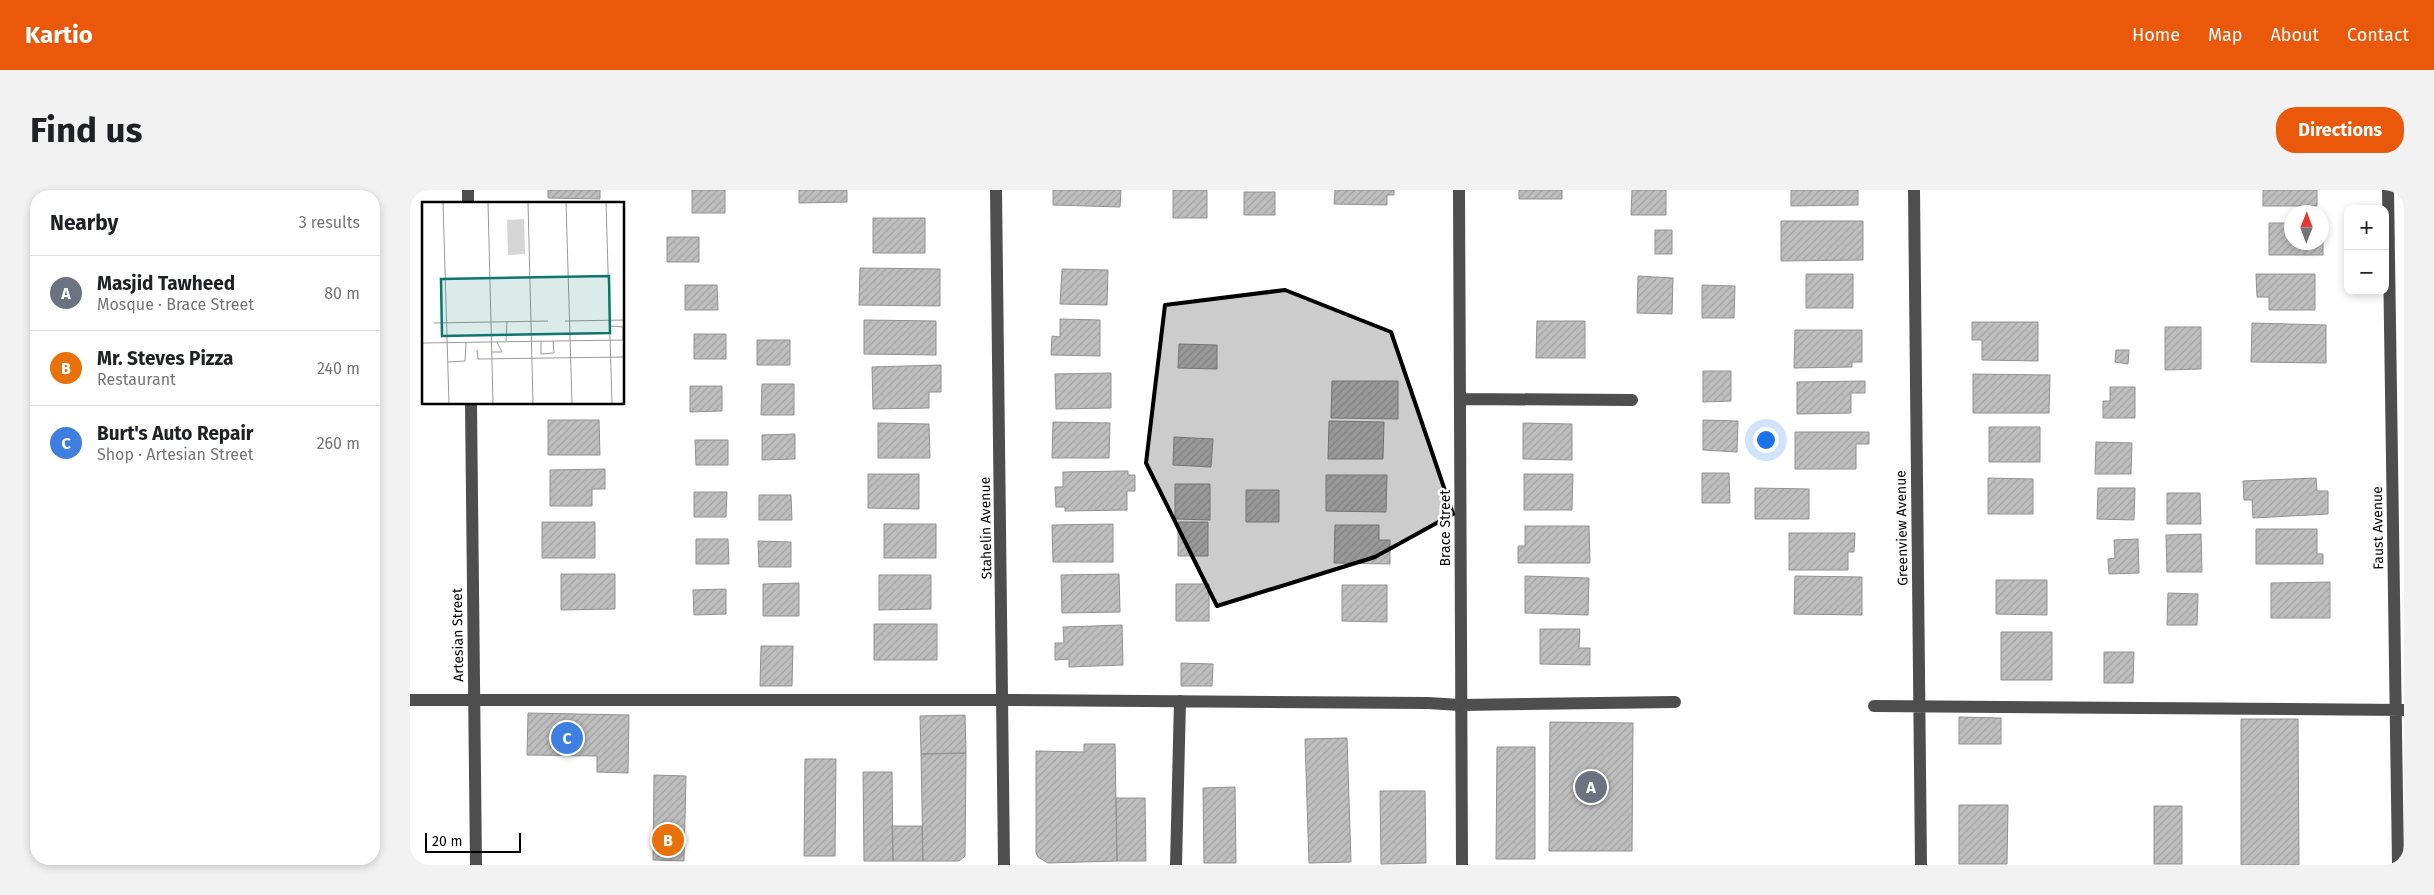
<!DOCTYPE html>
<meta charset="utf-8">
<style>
body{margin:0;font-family:"Fira Sans",sans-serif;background:#f2f2f2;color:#202124}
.controls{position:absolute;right:15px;top:15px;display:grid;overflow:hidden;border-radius:10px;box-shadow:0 2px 8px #0003}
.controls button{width:45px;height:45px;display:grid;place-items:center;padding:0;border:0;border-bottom:1px solid #e0e0e0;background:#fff;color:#202124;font:25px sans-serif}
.compass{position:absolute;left:1874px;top:15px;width:45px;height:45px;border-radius:50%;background:#fff;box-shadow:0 2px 8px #0003;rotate:1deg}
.scale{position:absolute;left:15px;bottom:12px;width:96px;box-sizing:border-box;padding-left:5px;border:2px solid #000;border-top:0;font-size:14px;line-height:18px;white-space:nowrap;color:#000;-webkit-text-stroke:4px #fff;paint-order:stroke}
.you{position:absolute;left:1355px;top:249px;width:18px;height:18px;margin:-12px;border:4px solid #fff;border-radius:50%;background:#1a73e8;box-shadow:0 0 0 8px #1a73e833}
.badge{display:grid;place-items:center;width:32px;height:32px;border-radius:50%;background:#ea580c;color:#fff;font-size:16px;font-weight:700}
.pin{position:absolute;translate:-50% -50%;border:2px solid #fff;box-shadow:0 1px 5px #0006}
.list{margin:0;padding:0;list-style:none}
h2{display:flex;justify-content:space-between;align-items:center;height:65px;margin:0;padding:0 20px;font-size:21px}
h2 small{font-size:16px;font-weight:400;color:#757577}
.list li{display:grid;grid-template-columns:32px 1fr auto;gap:15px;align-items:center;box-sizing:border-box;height:75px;padding:0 20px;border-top:1px solid #e0e0e0}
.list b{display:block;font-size:19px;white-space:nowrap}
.list p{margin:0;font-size:16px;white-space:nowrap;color:#757577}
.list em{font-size:16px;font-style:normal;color:#757577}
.map{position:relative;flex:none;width:1994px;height:675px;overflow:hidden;border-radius:20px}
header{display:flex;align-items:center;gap:30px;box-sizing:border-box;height:70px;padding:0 25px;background:#ea580c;color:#fff}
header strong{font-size:24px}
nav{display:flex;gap:28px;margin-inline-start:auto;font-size:18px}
.intro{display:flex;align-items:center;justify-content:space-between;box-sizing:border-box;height:120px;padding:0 30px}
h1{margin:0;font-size:35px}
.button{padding:12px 22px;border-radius:20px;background:#ea580c;color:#fff;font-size:18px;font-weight:700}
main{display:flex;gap:30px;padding:0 30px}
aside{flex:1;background:#fff;border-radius:20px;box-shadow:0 2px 8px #0003}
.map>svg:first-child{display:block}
.building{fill:url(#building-hatch);stroke:#929292}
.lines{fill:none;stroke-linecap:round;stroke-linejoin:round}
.minor{stroke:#4e4e4e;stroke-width:12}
.marked{fill:#000;fill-opacity:0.2;stroke:#000;stroke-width:4;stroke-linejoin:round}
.labels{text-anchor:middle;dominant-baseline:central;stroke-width:5;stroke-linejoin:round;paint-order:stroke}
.street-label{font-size:14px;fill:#000;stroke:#fff}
.inset-road{fill:none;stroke:#999;stroke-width:1}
.view{fill:#0f766e;fill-opacity:0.15;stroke:#0f766e;stroke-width:2.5}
.inset-edge{fill:none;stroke:#000;stroke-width:2.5}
</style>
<header>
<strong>Kartio</strong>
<nav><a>Home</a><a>Map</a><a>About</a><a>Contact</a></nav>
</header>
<div class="intro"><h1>Find us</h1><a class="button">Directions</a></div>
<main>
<aside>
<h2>Nearby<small>3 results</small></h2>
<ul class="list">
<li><span class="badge" style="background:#6b7280">A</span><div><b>Masjid Tawheed</b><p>Mosque · Brace Street</p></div><em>80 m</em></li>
<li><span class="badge" style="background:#e8710a">B</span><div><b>Mr. Steves Pizza</b><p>Restaurant</p></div><em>240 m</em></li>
<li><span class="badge" style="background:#3f7fe0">C</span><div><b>Burt's Auto Repair</b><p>Shop · Artesian Street</p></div><em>260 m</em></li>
</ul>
</aside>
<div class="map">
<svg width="1994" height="675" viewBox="0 0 1994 675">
<defs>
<pattern id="building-hatch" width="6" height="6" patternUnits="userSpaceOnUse" patternTransform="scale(1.25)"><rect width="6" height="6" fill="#bebebe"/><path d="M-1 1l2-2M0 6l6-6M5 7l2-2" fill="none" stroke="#a2a2a2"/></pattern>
</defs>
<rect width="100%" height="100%" fill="#fff"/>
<path class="building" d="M 138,0 L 190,0 L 190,9 L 138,8 Z
M 282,0 L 315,0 L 315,23 L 282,23 Z
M 389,0 L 437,0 L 437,12 L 389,13 Z
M 643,0 L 711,0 L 710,17 L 643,15 Z
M 763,0 L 797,0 L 797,28 L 763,28 Z
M 925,0 L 984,0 L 984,5 L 977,5 L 977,15 L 924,14 Z
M 1109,0 L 1152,0 L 1152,9 L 1109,9 Z
M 1222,0 L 1256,0 L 1256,25 L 1221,25 Z
M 1381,0 L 1448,0 L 1448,15 L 1381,16 Z
M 1853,0 L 1907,0 L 1907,16 L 1853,16 Z
M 834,2 L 865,2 L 865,25 L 834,25 Z
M 463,28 L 515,28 L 515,63 L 463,63 Z
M 1371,31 L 1453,31 L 1453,70 L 1371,71 Z
M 1859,33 L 1882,33 L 1882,52 L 1912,52 L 1913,33 L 1913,65 L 1859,65 Z
M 1245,40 L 1262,40 L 1262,64 L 1245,64 Z
M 257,47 L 289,47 L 289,72 L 257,72 Z
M 450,78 L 530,79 L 530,116 L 449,115 Z
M 652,79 L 698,80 L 697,115 L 650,114 Z
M 1396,84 L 1443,84 L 1443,118 L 1396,118 Z
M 1846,84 L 1905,84 L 1905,120 L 1859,120 L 1859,107 L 1847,107 Z
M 1228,86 L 1263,88 L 1262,124 L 1227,123 Z
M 275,95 L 307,95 L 308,120 L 275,120 Z
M 1292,95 L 1325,96 L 1324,128 L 1292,128 Z
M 650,129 L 690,130 L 690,166 L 641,165 L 642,146 L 650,147 Z
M 454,130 L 526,131 L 526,165 L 454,164 Z
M 1127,131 L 1175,131 L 1175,168 L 1126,168 Z
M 1562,132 L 1628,132 L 1628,171 L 1572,170 L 1572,150 L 1562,150 Z
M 1842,133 L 1916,135 L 1916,173 L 1841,172 Z
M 1755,137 L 1791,137 L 1791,179 L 1755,180 Z
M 1385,140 L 1452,140 L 1452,172 L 1442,172 L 1442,177 L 1384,178 Z
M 284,144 L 316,144 L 316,169 L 284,169 Z
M 347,150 L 380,150 L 380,175 L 347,175 Z
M 769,154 L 807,155 L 807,179 L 768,178 Z
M 1706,160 L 1719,160 L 1718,174 L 1705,172 Z
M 531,175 L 531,202 L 519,202 L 519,218 L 463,219 L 462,177 Z
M 1293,181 L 1321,181 L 1321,211 L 1293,212 Z
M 701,183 L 701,218 L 646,219 L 645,184 Z
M 1563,184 L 1640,185 L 1639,223 L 1563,223 Z
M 922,191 L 988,191 L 988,229 L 921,228 Z
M 1455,191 L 1455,203 L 1441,203 L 1441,223 L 1387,224 L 1387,192 Z
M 352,194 L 384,194 L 384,225 L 351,225 Z
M 280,196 L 312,196 L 312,221 L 280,222 Z
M 1700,197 L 1725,197 L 1725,228 L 1693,228 L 1693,211 L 1700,211 Z
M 138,230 L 189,230 L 190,265 L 138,265 Z
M 1293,230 L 1328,231 L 1327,262 L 1293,260 Z
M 919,231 L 974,232 L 973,269 L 918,269 Z
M 643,232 L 700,233 L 699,268 L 642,268 Z
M 468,233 L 519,234 L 520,268 L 468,268 Z
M 1113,233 L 1162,234 L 1162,270 L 1113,269 Z
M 1579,237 L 1630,237 L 1630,272 L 1579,272 Z
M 1385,242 L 1459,242 L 1459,254 L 1446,254 L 1446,279 L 1385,279 Z
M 385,244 L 385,269 L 352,270 L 352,245 Z
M 764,247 L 803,249 L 801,277 L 763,275 Z
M 285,250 L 318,250 L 318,275 L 286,275 Z
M 1686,252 L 1722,253 L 1721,284 L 1685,284 Z
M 195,279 L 195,299 L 182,299 L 182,316 L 140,316 L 140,280 Z
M 718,281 L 718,285 L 725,285 L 725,301 L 717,301 L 717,320 L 655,321 L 655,317 L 646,317 L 645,297 L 653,297 L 653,282 Z
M 1292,283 L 1319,283 L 1320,313 L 1292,313 Z
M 458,284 L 509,284 L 509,319 L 458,318 Z
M 1114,284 L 1163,284 L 1162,320 L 1114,320 Z
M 916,285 L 977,285 L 976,322 L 916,321 Z
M 1578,288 L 1623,289 L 1623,324 L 1578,324 Z
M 1906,288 L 1907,301 L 1918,301 L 1918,324 L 1843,328 L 1842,310 L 1834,310 L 1833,291 Z
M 765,294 L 800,294 L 800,330 L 765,329 Z
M 1345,298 L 1399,299 L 1399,329 L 1345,329 Z
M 1688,298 L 1725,298 L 1724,330 L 1687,329 Z
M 836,300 L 869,300 L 869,332 L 836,332 Z
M 284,302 L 317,302 L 316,327 L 284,327 Z
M 1757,303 L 1790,303 L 1791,334 L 1757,334 Z
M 349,305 L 381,305 L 382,330 L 349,330 Z
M 132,332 L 185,332 L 185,368 L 132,368 Z
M 768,332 L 798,332 L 798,366 L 768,366 Z
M 474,334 L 526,334 L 526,368 L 474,368 Z
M 703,334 L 703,372 L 643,372 L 642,335 Z
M 925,335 L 969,335 L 969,350 L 980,350 L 980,374 L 924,373 Z
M 1115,336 L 1179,336 L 1180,373 L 1108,373 L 1108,356 L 1115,356 Z
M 1846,339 L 1907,339 L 1907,364 L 1913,364 L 1913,374 L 1846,374 Z
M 1379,343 L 1445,343 L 1444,362 L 1438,362 L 1438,380 L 1379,380 Z
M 1791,344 L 1792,382 L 1757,382 L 1756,345 Z
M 286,349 L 318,349 L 319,374 L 286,374 Z
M 1728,349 L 1729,383 L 1699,384 L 1698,369 L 1705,368 L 1704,350 Z
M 348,351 L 381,352 L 381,377 L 349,377 Z
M 151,384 L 205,384 L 205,419 L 151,420 Z
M 709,384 L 710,422 L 652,423 L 651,385 Z
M 469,385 L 521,385 L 521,419 L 469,420 Z
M 1115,386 L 1179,388 L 1178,425 L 1115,423 Z
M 1385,386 L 1452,387 L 1452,425 L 1384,424 Z
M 1586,390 L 1637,390 L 1637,425 L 1586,424 Z
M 1920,392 L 1920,428 L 1861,428 L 1861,393 Z
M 389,393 L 389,426 L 353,426 L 353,394 Z
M 766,394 L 799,394 L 799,431 L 766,431 Z
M 932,395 L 977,395 L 977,432 L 932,431 Z
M 316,399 L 316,424 L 284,425 L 283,400 Z
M 1758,403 L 1788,404 L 1787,435 L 1757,435 Z
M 464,434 L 527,434 L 527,470 L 464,470 Z
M 712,435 L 713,475 L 659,477 L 659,469 L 645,470 L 645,453 L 654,453 L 653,437 Z
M 1130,439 L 1170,439 L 1169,458 L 1180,458 L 1180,475 L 1130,474 Z
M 1591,442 L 1642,442 L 1642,490 L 1591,490 Z
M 351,456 L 383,456 L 382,496 L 350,496 Z
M 1694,462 L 1724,462 L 1723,493 L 1694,493 Z
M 771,473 L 803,474 L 802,496 L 771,496 Z
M 118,523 L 219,525 L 218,583 L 187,582 L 187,566 L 117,565 Z
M 555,525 L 556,563 L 511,564 L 510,526 Z
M 1549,527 L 1591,528 L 1591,554 L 1549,554 Z
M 1831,529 L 1888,529 L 1889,675 L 1831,675 Z
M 1140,532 L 1223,533 L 1222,661 L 1139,661 Z
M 937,548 L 941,672 L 899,673 L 895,549 Z
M 674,554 L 705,554 L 707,671 L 638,673 L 628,667 L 626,662 L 626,561 L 674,562 Z
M 1087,557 L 1125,557 L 1125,669 L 1086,669 Z
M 556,563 L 555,666 L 549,671 L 513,671 L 511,564 Z
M 395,569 L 426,569 L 425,666 L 394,666 Z
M 453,582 L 482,582 L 483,671 L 454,671 Z
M 244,585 L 276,586 L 274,671 L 243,670 Z
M 825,597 L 826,673 L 794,673 L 793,598 Z
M 970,601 L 1015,601 L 1016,673 L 971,674 Z
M 706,608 L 735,608 L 736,671 L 707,671 Z
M 1549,615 L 1598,615 L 1597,674 L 1549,674 Z
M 1744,616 L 1772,616 L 1772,674 L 1744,674 Z
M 482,636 L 512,636 L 513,671 L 483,671 Z"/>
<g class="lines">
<path class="minor" d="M 58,0 L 58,14
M 586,0 L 594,675
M 1049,0 L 1052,675
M 1504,0 L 1511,675
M 1978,0 L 1988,675
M 1050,209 L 1222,210
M 61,214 L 66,675
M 0,510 L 594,510 L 1018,513 L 1050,515 L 1265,512
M 1464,516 L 1994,520
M 766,675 L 770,511"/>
</g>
<path class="marked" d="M 875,100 L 981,142 L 1043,324 L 965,367 L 807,416 L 736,273 L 755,115 Z"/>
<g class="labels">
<g class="street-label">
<text transform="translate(576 338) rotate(-91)">Stahelin Avenue</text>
<text transform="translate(1035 338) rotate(-90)">Brace Street</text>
<text transform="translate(1492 338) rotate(-91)">Greenview Avenue</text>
<text transform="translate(1968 338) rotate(-91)">Faust Avenue</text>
<text transform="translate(48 445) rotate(-91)">Artesian Street</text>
</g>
</g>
<g transform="translate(12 12)">
<rect width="202" height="202" fill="#fff"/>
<path d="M 102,17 L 103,52 L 86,53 L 85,18 Z" fill="#d5d5d5"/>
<path class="inset-road" d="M 21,0 L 27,202M 66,0 L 71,202M 106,0 L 111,202M 144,0 L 150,202M 184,0 L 190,202M 143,119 L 203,118M 12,121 L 126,119M 188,124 L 201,125 L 201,138M 84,139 L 85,119M 119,139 L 119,152 L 132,151 L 131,139M 0,141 L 203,138M 55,148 L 56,157 L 203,155M 70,150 L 80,150 L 75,140M 26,160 L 43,159 L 44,140"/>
<path class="view" d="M 187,74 L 188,131 L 20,134 L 19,77 Z"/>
<rect width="202" height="202" class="inset-edge"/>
</g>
</svg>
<div class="controls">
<button>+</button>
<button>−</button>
</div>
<svg class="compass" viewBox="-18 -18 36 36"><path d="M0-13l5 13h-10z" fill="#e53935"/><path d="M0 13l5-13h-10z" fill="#757577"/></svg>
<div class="scale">20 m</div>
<div class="you"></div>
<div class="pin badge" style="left:1181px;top:597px;background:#6b7280">A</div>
<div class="pin badge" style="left:258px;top:650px;background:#e8710a">B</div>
<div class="pin badge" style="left:157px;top:548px;background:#3f7fe0">C</div>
</div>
</main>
